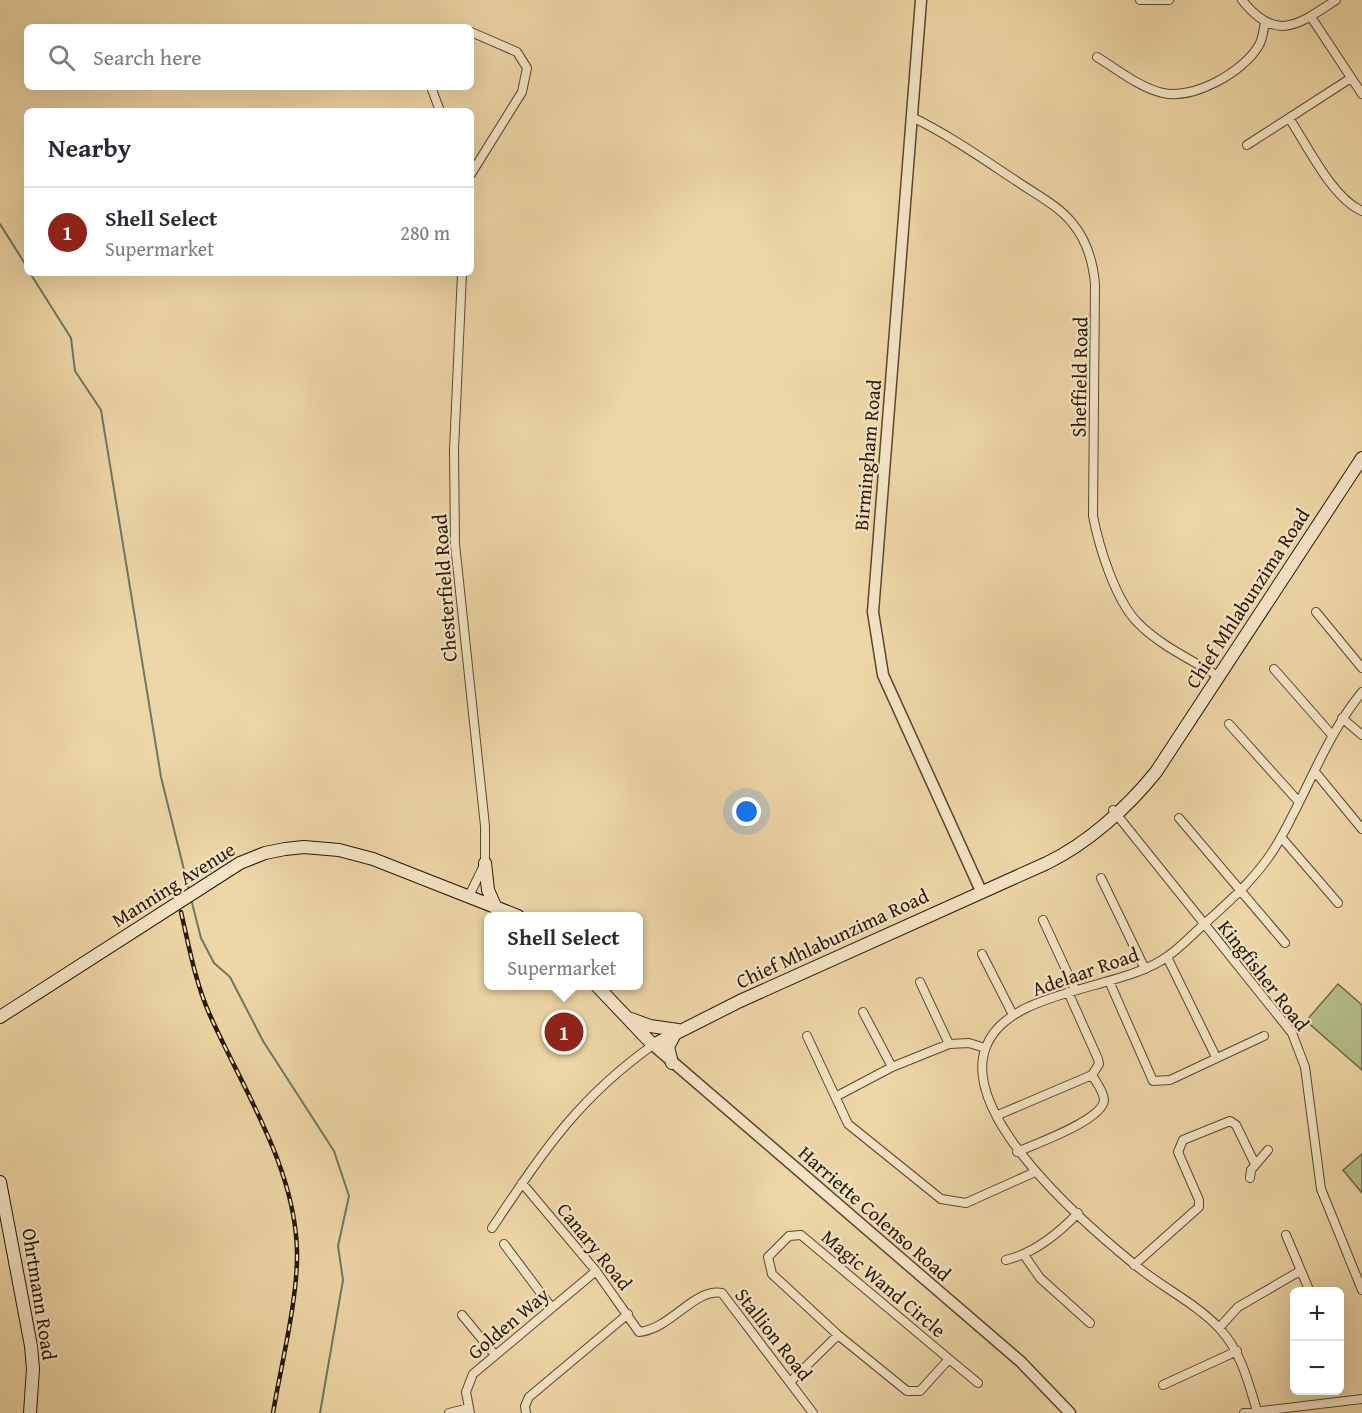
<!DOCTYPE html>
<meta charset="utf-8">
<style>
body{margin:0;font-family:"Gentium Book Plus",serif;background:#f2f2f3;color:#2b2b33}
.controls{position:absolute;right:18px;bottom:18px;display:grid;overflow:hidden;border-radius:9px;box-shadow:0 6px 24px #0002}
.controls button{width:54px;height:54px;display:grid;place-items:center;padding:0;border:0;border-bottom:2px solid #e1e1e2;background:#fff;color:#2b2b33;font:30px sans-serif}
.you{position:absolute;left:747px;top:812px;width:21px;height:21px;margin:-15px;border:4px solid #fff;border-radius:50%;background:#1a73e8;box-shadow:0 0 0 9px #1a73e833}
.badge{display:grid;place-items:center;width:39px;height:39px;border-radius:50%;background:#8f2418;color:#fff;font-size:20px;font-weight:700}
.pin{position:absolute;translate:-50% -50%;border:3px solid #fff;box-shadow:0 2px 6px #0006}
.popup{position:absolute;left:484px;top:912px;width:159px;height:78px;box-sizing:border-box;display:grid;place-content:center;border-radius:9px;background:#fff;filter:drop-shadow(0 2px 4px #0005);font-size:20px;white-space:nowrap;color:#7c7c81}
.popup b{font-size:22px;color:#2b2b33}
.popup::after{content:'';position:absolute;left:50%;top:100%;margin-left:-12px;border:12px solid transparent;border-top-color:#fff}
.list{margin:0;padding:0;list-style:none}
h2{display:flex;justify-content:space-between;align-items:center;height:78px;margin:0;padding:0 24px;font-size:26px}
h2 small{font-size:20px;font-weight:400;color:#7c7c81}
.list li{display:grid;grid-template-columns:39px 1fr auto;gap:18px;align-items:center;box-sizing:border-box;height:90px;padding:0 24px;border-top:2px solid #e1e1e2}
.list b{display:block;font-size:22px;white-space:nowrap}
.list p{margin:0;font-size:20px;white-space:nowrap;color:#7c7c81}
.list em{font-size:20px;font-style:normal;color:#7c7c81}
.icon{flex:none;width:33px;height:33px;fill:none;stroke:currentColor;stroke-width:2;stroke-linecap:round;stroke-linejoin:round}
.map{position:relative;flex:none;width:1362px;height:1413px;overflow:hidden}
.search{position:absolute;background:#fff;box-shadow:0 6px 24px #0002;left:24px;top:24px;width:450px;height:66px;display:flex;align-items:center;gap:15px;box-sizing:border-box;padding:0 21px;border-radius:9px;color:#7c7c81;font-size:22px}
.panel{position:absolute;background:#fff;box-shadow:0 6px 24px #0002;left:24px;top:108px;width:450px;height:168px;border-radius:9px}
.map>svg:first-child{display:block}
.green{fill:#b5be89;stroke:#6e6b46;stroke-width:1.5}
.lines{fill:none;stroke-linecap:round;stroke-linejoin:round}
.stream{stroke:#6d7962;stroke-width:2}
.minor-casing{stroke:#5a482c;stroke-width:10}
.tertiary-casing{stroke:#5a482c;stroke-width:13}
.secondary-casing{stroke:#281803;stroke-width:14}
.minor{stroke:#f4e4c5;stroke-width:8}
.tertiary{stroke:#f4e4c5;stroke-width:10}
.secondary{stroke:#f4e4c5;stroke-width:12}
.rail-casing{stroke:#281803;stroke-width:4.5}
.rail{stroke:#f4e4c5;stroke-width:2;stroke-dasharray:7;stroke-linecap:butt}
.labels{text-anchor:middle;dominant-baseline:central;stroke-width:4.5;stroke-linejoin:round;paint-order:stroke}
.street-label{font-size:20px;fill:#281803;stroke:#f4e4c5}
</style>
<div class="map">
<svg width="1362" height="1413" viewBox="0 0 1362 1413">
<rect width="100%" height="100%" fill="#eed6a6"/>
<filter id="stains"><feTurbulence type="fractalNoise" baseFrequency=".00333" numOctaves="4"/><feColorMatrix values="0 0 0 0 .2 0 0 0 0 .09 0 0 0 0 .02 0 0 0 .5 -.17"/></filter>
<radialGradient id="worn" r=".72"><stop offset=".6" stop-color="#630" stop-opacity="0"/><stop offset="1" stop-color="#630" stop-opacity=".3"/></radialGradient>
<path class="green" d="M 1338,984 L 1362,1005 L 1362,1070 L 1306,1021 Z
M 1362,1154 L 1362,1193 L 1343,1170 Z"/>
<g class="lines">
<path class="stream" d="M 0,224 L 27,267
M 30,273 L 71,338 L 75,371 L 101,410 L 161,777 L 189,890
M 191,899 L 201,938 L 214,963 L 230,977 L 263,1041 L 334,1151 L 349,1196 L 338,1246 L 343,1280 L 320,1413"/>
<g class="minor-casing">
<path id="minor" d="M 1140,0 L 1169,0
M 1242,0 C 1276,43 1298,25 1336,0
M 1311,17 L 1362,94
M 471,32 L 517,52 L 527,68 L 522,92 L 471,174
M 1097,57 C 1117,69 1140,88 1163,93 C 1193,100 1244,72 1259,45 C 1263,39 1263,30 1265,23
M 431,87 L 440,111
M 912,117 C 949,135 983,159 1018,182 C 1037,195 1059,206 1073,224 C 1087,241 1093,262 1095,284 L 1093,516 C 1099,547 1115,599 1137,622 C 1159,645 1192,660 1218,676
M 1289,118 C 1307,145 1332,198 1362,211
M 1247,145 L 1351,78
M 462,273 L 454,450 L 455,544 L 485,826 L 485,863 L 469,896
M 1316,612 L 1362,668
M 1274,669 L 1332,735
M 1342,718 L 1362,735
M 1229,724 L 1299,802
M 1316,773 L 1362,829
M 1113,810 L 1292,1033 L 1305,1067 L 1321,1189 L 1362,1290
M 1179,818 L 1285,943
M 1281,837 L 1338,903
M 1101,878 L 1145,969
M 1043,920 L 1075,989
M 982,954 L 1013,1015
M 1167,957 L 1216,1057
M 1109,981 L 1153,1081 L 1170,1080 L 1264,1036
M 920,982 L 949,1044
M 863,1012 L 892,1067
M 807,1036 L 848,1124 L 941,1199 L 966,1203 L 1035,1172
M 837,1096 L 892,1067 L 949,1044 L 969,1043 L 985,1048
M 998,1115 L 1092,1075
M 1017,1152 C 1035,1144 1103,1120 1104,1100 C 1104,1092 1096,1082 1092,1075 L 1099,1064 L 1098,1059 L 1068,992
M 1250,1178 L 1251,1170 L 1268,1150
M 522,1183 L 596,1271 L 639,1332 C 671,1329 694,1288 722,1293 L 813,1413
M 492,1228 C 543,1152 577,1099 653,1045
M 801,1235 L 949,1359 L 920,1391 L 907,1391 L 838,1335 L 772,1274 L 768,1257 L 789,1236 Z
M 1286,1235 L 1310,1292
M 504,1244 L 552,1308
M 1024,1255 L 1040,1278 L 1090,1323
M 1006,1260 C 1035,1253 1058,1234 1078,1213
M 1134,1265 L 1199,1207 L 1199,1200 L 1178,1152 L 1183,1140 L 1230,1121 L 1236,1125 L 1255,1164
M 462,1315 L 495,1355
M 1219,1328 L 1238,1307 L 1300,1271
M 949,1359 L 978,1383
M 791,1381 L 838,1335
M 1163,1385 L 1237,1351
M 1257,1411 C 1248,1381 1241,1352 1220,1329 C 1196,1303 1161,1287 1134,1264 C 1086,1225 959,1116 986,1047 C 1008,988 1122,991 1168,956 C 1180,948 1191,936 1202,926 C 1232,899 1261,874 1280,839 C 1308,790 1326,736 1362,692
M 449,1413 L 469,1408
M 470,1413 L 466,1392 L 473,1374 L 596,1271
M 526,1413 L 525,1406 L 529,1397 L 628,1314
M 1244,1413 L 1362,1399"/>
</g>
<g class="tertiary-casing">
<path id="tertiary" d="M 921,0 L 873,612 L 883,675 L 981,891
M 653,1045 L 1021,1362 L 1070,1413"/>
</g>
<g class="secondary-casing">
<path id="secondary" d="M 485,863 L 488,890 L 495,906
M 597,986 L 653,1045 L 740,1001 L 1047,863 C 1088,843 1127,808 1156,772 L 1362,458
M 0,1017 L 240,863 L 265,853 L 285,849 L 304,847 L 339,850 L 373,859 L 518,916
M 631,1019 L 650,1026 L 678,1030
M 672,1063 L 668,1047 L 676,1032
M 0,1182 L 31,1346 L 33,1369 L 30,1413"/>
</g>
<use href="#minor" class="minor"/>
<use href="#tertiary" class="tertiary"/>
<use href="#secondary" class="secondary"/>
<g class="rail-casing">
<path id="rail" d="M 181,912 C 189,946 195,981 209,1013 C 242,1088 295,1166 297,1251 C 298,1299 281,1365 273,1413"/>
</g>
<use href="#rail" class="rail"/>
</g>
<g class="labels">
<g class="street-label">
<text transform="translate(1079 377) rotate(-89)">Sheffield Road</text>
<text transform="translate(867 455) rotate(-85)">Birmingham Road</text>
<text transform="translate(444 588) rotate(-94)">Chesterfield Road</text>
<text transform="translate(1247 598) rotate(-57)">Chief Mhlabunzima Road</text>
<text transform="translate(173 884) rotate(-32)">Manning Avenue</text>
<text transform="translate(832 938) rotate(-25)">Chief Mhlabunzima Road</text>
<text transform="translate(1085 971) rotate(-19)">Adelaar Road</text>
<text transform="translate(1264 975) rotate(52)">Kingfisher Road</text>
<text transform="translate(875 1213) rotate(41)">Harriette Colenso Road</text>
<text transform="translate(595 1246) rotate(51)">Canary Road</text>
<text transform="translate(884 1283) rotate(40)">Magic Wand Circle</text>
<text transform="translate(40 1294) rotate(81)">Ohrtmann Road</text>
<text transform="translate(508 1323) rotate(-40)">Golden Way</text>
<text transform="translate(774 1334) rotate(52)">Stallion Road</text>
</g>
</g>
<rect width="100%" height="100%" filter="url(#stains)"/>
<rect width="100%" height="100%" fill="url(#worn)"/>
</svg>
<div class="controls">
<button>+</button>
<button>−</button>
</div>
<div class="you"></div>
<div class="pin badge" style="left:564px;top:1032px">1</div>
<div class="popup"><b>Shell Select</b>Supermarket</div>
<div class="search"><svg class="icon" aria-label="search" viewBox="0 0 24 24"><circle cx="10" cy="10" r="6"/><path d="M15 15l6 6"/></svg>Search here</div>
<section class="panel">
<h2>Nearby<small></small></h2>
<ul class="list">
<li><span class="badge">1</span><div><b>Shell Select</b><p>Supermarket</p></div><em>280 m</em></li>
</ul>
</section>
</div>
